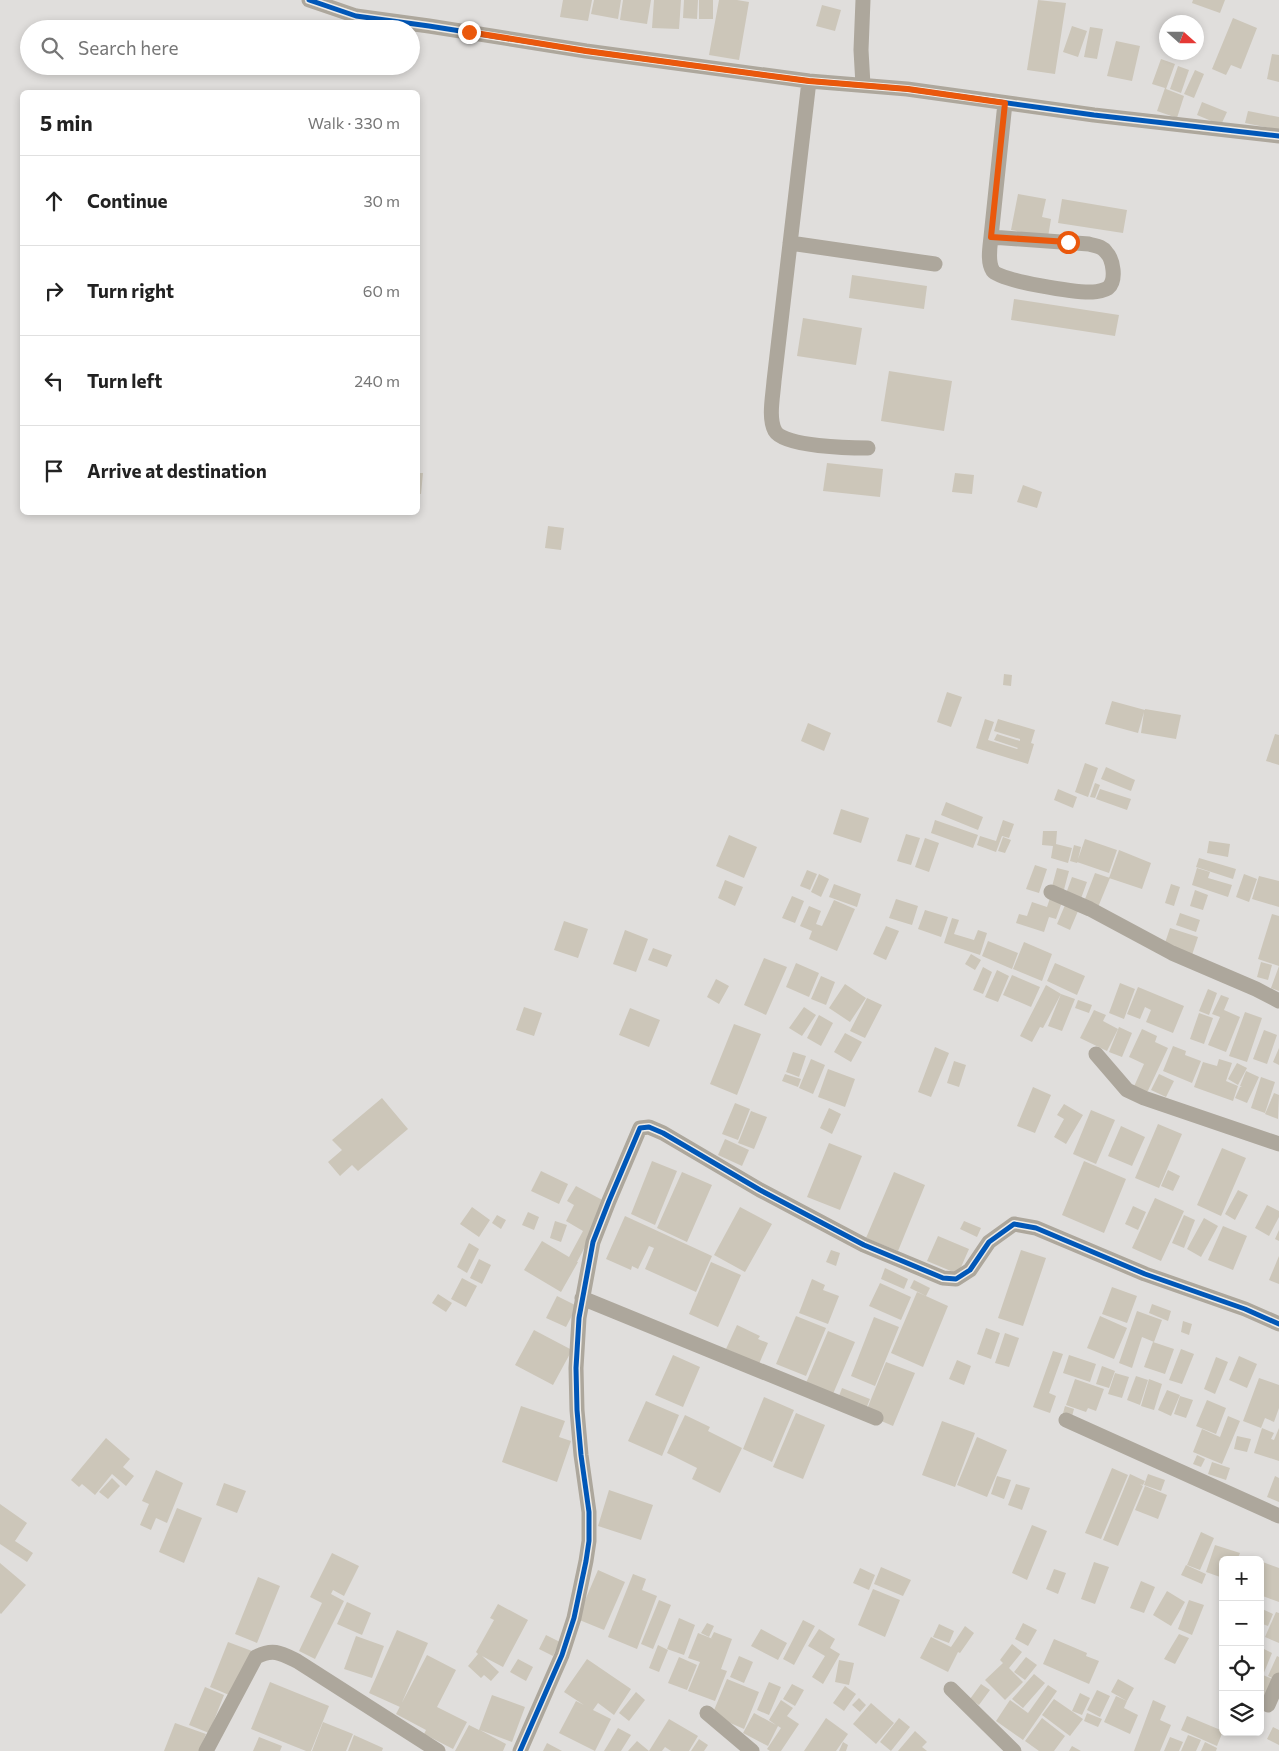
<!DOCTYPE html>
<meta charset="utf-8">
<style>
body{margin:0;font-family:Commissioner,sans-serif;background:#f6f6f6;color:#222}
.controls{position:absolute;right:15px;bottom:15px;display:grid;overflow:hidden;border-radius:8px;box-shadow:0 2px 8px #0003}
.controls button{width:45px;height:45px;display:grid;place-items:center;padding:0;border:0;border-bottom:1px solid #e0e0e0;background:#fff;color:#222;font:25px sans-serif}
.compass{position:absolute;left:1159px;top:15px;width:45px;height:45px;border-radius:50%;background:#fff;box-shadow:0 2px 8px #0003;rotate:111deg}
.stop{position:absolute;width:15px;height:15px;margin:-11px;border:4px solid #ea580c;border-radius:50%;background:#fff}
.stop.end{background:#ea580c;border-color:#fff;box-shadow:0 1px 5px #0008}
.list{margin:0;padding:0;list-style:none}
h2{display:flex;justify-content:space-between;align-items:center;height:65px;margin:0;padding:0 20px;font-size:21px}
h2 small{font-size:16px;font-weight:400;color:#767676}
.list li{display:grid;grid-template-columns:32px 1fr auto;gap:15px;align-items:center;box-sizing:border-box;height:90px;padding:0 20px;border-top:1px solid #e0e0e0}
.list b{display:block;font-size:19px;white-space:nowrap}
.list em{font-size:16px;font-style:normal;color:#767676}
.icon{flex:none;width:28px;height:28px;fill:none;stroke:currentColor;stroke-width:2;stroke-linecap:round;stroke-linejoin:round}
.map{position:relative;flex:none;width:1279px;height:1751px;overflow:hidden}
.search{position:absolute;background:#fff;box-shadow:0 2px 8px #0003;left:20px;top:20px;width:400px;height:55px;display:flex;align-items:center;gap:12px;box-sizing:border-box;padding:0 18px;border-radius:28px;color:#767676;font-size:19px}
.panel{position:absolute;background:#fff;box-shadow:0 2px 8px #0003;left:20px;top:90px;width:400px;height:425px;border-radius:8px}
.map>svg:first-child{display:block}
.building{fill:#ccc6b9}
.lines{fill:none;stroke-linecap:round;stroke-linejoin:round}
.minor{stroke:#ada79c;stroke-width:15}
.cycleway-casing{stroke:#eeece8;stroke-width:8}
.cycleway{stroke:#0057b8;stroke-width:5}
.route{stroke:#ea580c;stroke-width:6}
</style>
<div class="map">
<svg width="1279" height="1751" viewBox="0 0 1279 1751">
<rect width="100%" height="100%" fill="#e0dedc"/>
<path class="building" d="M 563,0 L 592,0 L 588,21 L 560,17 Z
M 594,0 L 621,0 L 618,19 L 591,14 Z
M 623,0 L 651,0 L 647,24 L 620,20 Z
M 654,0 L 681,0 L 679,29 L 652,28 Z
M 684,0 L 698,0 L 697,19 L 683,18 Z
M 699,0 L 713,0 L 713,19 L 699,19 Z
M 719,0 L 737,0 L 749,2 L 739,60 L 709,55 Z
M 1038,0 L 1066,3 L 1055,74 L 1027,70 Z
M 1193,0 L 1225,0 L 1220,13 L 1192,3 Z
M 822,5 L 841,10 L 835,31 L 816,26 Z
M 1233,18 L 1257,28 L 1241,69 L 1231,65 L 1226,75 L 1212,69 Z
M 1072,26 L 1087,31 L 1078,57 L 1063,52 Z
M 1090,27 L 1103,29 L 1097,59 L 1084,57 Z
M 1116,41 L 1140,46 L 1132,81 L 1107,76 Z
M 1272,54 L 1279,55 L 1279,82 L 1267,79 Z
M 1161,59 L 1175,64 L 1166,89 L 1184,96 L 1177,118 L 1157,111 L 1165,88 L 1152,84 Z
M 1178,66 L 1189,70 L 1181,93 L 1170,89 Z
M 1195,70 L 1204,74 L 1194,98 L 1184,94 Z
M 1202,102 L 1227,112 L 1221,125 L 1197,115 Z
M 1248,111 L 1279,117 L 1279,130 L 1245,123 Z
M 1018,194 L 1046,199 L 1042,217 L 1051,219 L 1048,237 L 1011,230 Z
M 1062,199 L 1127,210 L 1123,233 L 1058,223 Z
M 852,275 L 927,286 L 924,309 L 849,298 Z
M 1014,299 L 1119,315 L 1115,336 L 1011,320 Z
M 803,318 L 862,328 L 856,365 L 797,356 Z
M 889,371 L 952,381 L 944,431 L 881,421 Z
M 827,463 L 883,469 L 880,497 L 823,491 Z
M 418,473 L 423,473 L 421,494 L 418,494 Z
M 955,473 L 974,475 L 972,494 L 952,492 Z
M 1023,485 L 1042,492 L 1037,508 L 1017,502 Z
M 548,526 L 564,528 L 561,550 L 545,548 Z
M 1004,674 L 1012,675 L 1011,686 L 1003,685 Z
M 947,692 L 962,697 L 951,727 L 937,722 Z
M 1112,701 L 1145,710 L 1145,709 L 1181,715 L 1176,739 L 1141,733 L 1144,712 L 1138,733 L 1105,724 Z
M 985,719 L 994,722 L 988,740 L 1017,749 L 1018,748 L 994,740 L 997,734 L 1020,741 L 1020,739 L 994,731 L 998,719 L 1035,730 L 1031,743 L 1034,744 L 1028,764 L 976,748 Z
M 808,723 L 831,733 L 824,751 L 801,741 Z
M 1275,734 L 1279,735 L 1279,765 L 1266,761 Z
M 1085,763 L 1098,768 L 1088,797 L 1075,792 Z
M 1106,767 L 1135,780 L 1131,791 L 1101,779 Z
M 1095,783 L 1100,785 L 1095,798 L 1090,797 Z
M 1058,789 L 1077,797 L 1073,808 L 1054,800 Z
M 1100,789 L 1131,799 L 1127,810 L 1096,799 Z
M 946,802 L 983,817 L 978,830 L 941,815 Z
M 841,809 L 869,818 L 861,843 L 833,834 Z
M 935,820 L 978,835 L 973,848 L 931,833 Z
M 1003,820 L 1014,824 L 1009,838 L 1002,836 L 996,852 L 977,845 L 980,836 L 996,841 Z
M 1043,831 L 1057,831 L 1056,844 L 1072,848 L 1068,863 L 1051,858 L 1053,846 L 1042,845 Z
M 906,834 L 920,838 L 911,865 L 897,861 Z
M 729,835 L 757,847 L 744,878 L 716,866 Z
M 1003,837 L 1011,840 L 1005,853 L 998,851 Z
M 925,838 L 939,843 L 929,872 L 915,867 Z
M 1085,839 L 1117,850 L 1109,873 L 1077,862 Z
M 1209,841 L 1230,844 L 1228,857 L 1207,853 Z
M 1074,845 L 1081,847 L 1077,863 L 1070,861 Z
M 1119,850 L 1151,863 L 1142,889 L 1109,878 Z
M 1199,858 L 1236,869 L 1233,879 L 1196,867 Z
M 1035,865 L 1047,869 L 1039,893 L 1026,889 Z
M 1057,868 L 1069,871 L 1062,897 L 1050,894 Z
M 1197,868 L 1210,872 L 1208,878 L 1232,885 L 1228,897 L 1192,885 Z
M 807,870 L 817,874 L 810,890 L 800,886 Z
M 1095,873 L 1110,878 L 1096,912 L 1082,907 Z
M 819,874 L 829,879 L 821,897 L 811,892 Z
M 1244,874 L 1257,879 L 1249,902 L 1236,897 Z
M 1259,876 L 1279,881 L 1279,907 L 1252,899 Z
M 1072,877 L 1087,882 L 1079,904 L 1064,899 Z
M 725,880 L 743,887 L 735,906 L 718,898 Z
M 834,884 L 861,894 L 857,907 L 829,897 Z
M 1171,884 L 1180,887 L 1174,906 L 1165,903 Z
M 1195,890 L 1208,895 L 1203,910 L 1190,906 Z
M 792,896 L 804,901 L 795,923 L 782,918 Z
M 1050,898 L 1062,902 L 1056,919 L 1049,917 L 1044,932 L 1016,923 L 1019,914 L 1027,916 L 1032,902 L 1047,907 Z
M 896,899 L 918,906 L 912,925 L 889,918 Z
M 834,900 L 855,909 L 837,951 L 809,939 L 812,931 L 800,926 L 809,906 L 821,911 L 816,924 L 822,926 Z
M 1065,905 L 1078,911 L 1070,930 L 1057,924 Z
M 925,910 L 948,917 L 941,937 L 918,929 Z
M 1180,913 L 1200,920 L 1196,932 L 1176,925 Z
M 1272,914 L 1279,916 L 1279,991 L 1271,988 L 1279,966 L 1258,959 Z
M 952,918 L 959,920 L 954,934 L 974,940 L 978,930 L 987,933 L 980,955 L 944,943 Z
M 564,921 L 588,929 L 578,958 L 554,950 Z
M 886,926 L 899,931 L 886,960 L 873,954 Z
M 1170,928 L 1198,937 L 1190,961 L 1162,952 Z
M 625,930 L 648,939 L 636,972 L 613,964 Z
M 988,941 L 1018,953 L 1012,969 L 982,956 Z
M 1024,942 L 1052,954 L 1042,981 L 1013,969 Z
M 653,948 L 672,955 L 667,967 L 648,960 Z
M 971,954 L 981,960 L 975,970 L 965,964 Z
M 764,958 L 787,967 L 766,1015 L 744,1005 Z
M 1261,962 L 1272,965 L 1268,980 L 1257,977 Z
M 796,963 L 819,973 L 809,997 L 786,987 Z
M 1055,963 L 1085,976 L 1077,995 L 1047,981 Z
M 983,967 L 992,972 L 983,994 L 973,990 Z
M 997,970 L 1009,976 L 998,1002 L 985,997 Z
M 1012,975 L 1040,987 L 1031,1007 L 1003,995 Z
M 821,976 L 835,982 L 826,1005 L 811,999 Z
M 716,979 L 729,986 L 719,1004 L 707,997 Z
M 1120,983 L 1135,989 L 1124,1019 L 1109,1013 Z
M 845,984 L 866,998 L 850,1022 L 829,1008 Z
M 1046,985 L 1061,994 L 1043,1028 L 1040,1027 L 1032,1042 L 1020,1036 Z
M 1138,987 L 1184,1006 L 1173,1033 L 1146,1022 L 1151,1010 L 1145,1007 L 1140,1019 L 1127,1014 Z
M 1208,989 L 1217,993 L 1209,1015 L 1199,1011 Z
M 1061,994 L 1075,999 L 1062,1031 L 1048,1026 Z
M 1221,995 L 1229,998 L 1224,1010 L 1240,1017 L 1226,1052 L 1208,1045 L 1220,1017 L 1212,1014 Z
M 867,998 L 882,1005 L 865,1038 L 850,1031 Z
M 1078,1000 L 1092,1005 L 1089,1013 L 1075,1008 Z
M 524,1007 L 542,1013 L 534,1036 L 516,1030 Z
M 804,1007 L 816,1015 L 802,1036 L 789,1028 Z
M 630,1008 L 660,1020 L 649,1047 L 619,1035 Z
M 1094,1010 L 1106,1015 L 1103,1021 L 1118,1029 L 1107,1051 L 1080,1038 Z
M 1245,1012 L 1262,1018 L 1247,1062 L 1229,1056 Z
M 1199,1013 L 1213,1018 L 1204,1044 L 1190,1039 Z
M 819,1015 L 833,1023 L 821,1046 L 807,1038 Z
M 734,1024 L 761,1034 L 737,1095 L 710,1084 Z
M 1119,1027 L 1132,1033 L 1122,1057 L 1109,1052 Z
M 1142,1029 L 1157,1036 L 1155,1042 L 1168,1048 L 1145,1097 L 1132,1091 L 1144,1064 L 1129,1057 Z
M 1264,1030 L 1277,1035 L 1267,1064 L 1253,1059 Z
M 845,1033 L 862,1042 L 851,1062 L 834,1052 Z
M 1173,1046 L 1186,1051 L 1185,1055 L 1201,1061 L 1192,1083 L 1163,1071 Z
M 935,1047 L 949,1053 L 931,1097 L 918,1092 Z
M 1279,1048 L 1279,1065 L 1273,1062 Z
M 793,1052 L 806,1056 L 799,1077 L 786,1072 Z
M 811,1059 L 825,1065 L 813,1094 L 799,1088 Z
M 1219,1059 L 1232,1063 L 1226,1081 L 1238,1086 L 1233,1101 L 1194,1087 L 1203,1062 L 1217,1066 Z
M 954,1061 L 966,1065 L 959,1087 L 947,1083 Z
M 1237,1063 L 1247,1068 L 1238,1085 L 1228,1079 Z
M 828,1069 L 855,1079 L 845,1107 L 818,1097 Z
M 1246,1071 L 1259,1077 L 1247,1103 L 1235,1098 L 1240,1087 L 1242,1087 L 1240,1086 Z
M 785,1074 L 801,1079 L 798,1087 L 782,1081 Z
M 1159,1074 L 1174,1081 L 1166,1097 L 1151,1090 Z
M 1261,1077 L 1275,1082 L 1265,1113 L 1251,1108 Z
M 1033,1087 L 1051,1095 L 1035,1133 L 1017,1126 Z
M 1274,1093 L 1279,1095 L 1278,1119 L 1265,1114 Z
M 382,1098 L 408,1129 L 358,1171 L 352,1165 L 340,1176 L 328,1162 L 342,1150 L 332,1140 Z
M 735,1103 L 750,1109 L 738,1140 L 722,1134 Z
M 1064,1104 L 1083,1115 L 1066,1144 L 1054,1137 L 1064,1119 L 1057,1115 Z
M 829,1108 L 841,1114 L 832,1134 L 820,1128 Z
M 1091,1110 L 1115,1120 L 1096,1164 L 1073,1154 Z
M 751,1111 L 767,1117 L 754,1149 L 738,1143 Z
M 1158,1124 L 1182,1134 L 1159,1188 L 1135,1178 Z
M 1121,1126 L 1145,1137 L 1132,1166 L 1108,1156 Z
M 725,1139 L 749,1150 L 742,1166 L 718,1155 Z
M 829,1143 L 862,1156 L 840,1210 L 807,1197 Z
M 1222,1148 L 1246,1158 L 1221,1216 L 1197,1205 Z
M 652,1161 L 677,1171 L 655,1225 L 631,1214 Z
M 1084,1161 L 1126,1179 L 1104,1233 L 1062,1215 Z
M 1168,1170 L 1180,1176 L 1173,1191 L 1161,1186 Z
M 541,1171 L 568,1184 L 559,1204 L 531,1191 Z
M 682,1172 L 712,1185 L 687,1242 L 657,1228 Z
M 894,1172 L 925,1185 L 898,1251 L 866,1238 Z
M 576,1186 L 608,1203 L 577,1262 L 578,1262 L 561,1292 L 524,1270 L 542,1241 L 569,1257 L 583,1231 L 566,1221 L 574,1205 L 567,1201 Z
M 1238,1190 L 1248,1195 L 1235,1220 L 1225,1214 Z
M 1155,1198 L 1184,1211 L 1161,1261 L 1132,1248 Z
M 1267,1205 L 1279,1211 L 1279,1217 L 1269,1236 L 1255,1228 Z
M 1133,1206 L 1146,1212 L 1138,1230 L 1125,1224 Z
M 472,1207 L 490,1220 L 479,1237 L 460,1224 Z
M 740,1207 L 772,1224 L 745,1272 L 714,1255 Z
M 528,1212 L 539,1217 L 534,1230 L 522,1225 Z
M 497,1215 L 506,1220 L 501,1229 L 492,1223 Z
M 1184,1215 L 1195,1220 L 1184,1248 L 1172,1243 Z
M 625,1216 L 712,1256 L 696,1292 L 645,1269 L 654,1248 L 649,1246 L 638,1269 L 632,1266 L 631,1270 L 606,1259 Z
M 1204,1218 L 1218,1226 L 1201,1257 L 1187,1249 Z
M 555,1221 L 567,1225 L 561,1242 L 550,1238 Z
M 964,1221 L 981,1228 L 977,1237 L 960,1229 Z
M 1223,1226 L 1247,1236 L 1233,1270 L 1208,1260 Z
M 1279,1230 L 1279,1241 L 1275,1239 Z
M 938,1236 L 969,1249 L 958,1274 L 927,1261 Z
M 469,1243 L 479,1249 L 467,1273 L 457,1267 Z
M 831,1250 L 840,1253 L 836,1266 L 826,1262 Z
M 1021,1250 L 1046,1258 L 1023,1326 L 998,1318 Z
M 1279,1256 L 1279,1284 L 1269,1280 Z
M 479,1259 L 491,1265 L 482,1284 L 470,1278 Z
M 711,1262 L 741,1275 L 718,1327 L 689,1314 Z
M 885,1268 L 908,1279 L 904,1289 L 881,1279 Z
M 462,1278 L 477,1286 L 466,1307 L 451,1299 Z
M 812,1279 L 825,1285 L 823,1290 L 839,1296 L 828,1324 L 799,1313 Z
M 914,1280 L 930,1288 L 926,1296 L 910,1288 Z
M 880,1283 L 911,1297 L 901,1320 L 869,1306 Z
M 1112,1287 L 1137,1296 L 1127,1323 L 1102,1314 Z
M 917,1292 L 948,1306 L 923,1367 L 891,1353 Z
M 438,1294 L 452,1303 L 446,1312 L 432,1303 Z
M 557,1296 L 577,1306 L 566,1327 L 546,1318 Z
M 1152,1304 L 1171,1311 L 1168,1321 L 1149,1313 Z
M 1137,1311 L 1162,1320 L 1154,1342 L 1142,1337 L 1132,1368 L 1119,1363 Z
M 796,1316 L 826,1328 L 806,1376 L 776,1364 Z
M 1100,1316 L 1127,1328 L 1114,1359 L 1087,1348 Z
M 874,1317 L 899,1327 L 875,1386 L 851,1376 Z
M 1183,1321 L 1192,1324 L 1189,1335 L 1181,1332 Z
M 737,1325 L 760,1336 L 758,1339 L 768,1343 L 759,1364 L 726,1349 Z
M 986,1328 L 1000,1333 L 991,1359 L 977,1354 Z
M 534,1330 L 572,1350 L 553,1385 L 515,1365 Z
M 828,1331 L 855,1342 L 830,1401 L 803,1390 Z
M 1005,1333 L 1019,1338 L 1009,1367 L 995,1363 Z
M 1153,1342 L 1174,1349 L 1165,1374 L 1144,1367 Z
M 1181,1349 L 1194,1354 L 1182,1384 L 1169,1380 Z
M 1053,1351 L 1063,1354 L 1049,1393 L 1056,1396 L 1050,1413 L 1033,1407 Z
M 673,1355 L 700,1367 L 683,1407 L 655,1395 Z
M 1069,1355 L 1096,1364 L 1090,1382 L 1063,1373 Z
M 1239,1356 L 1257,1364 L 1247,1388 L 1229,1380 Z
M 1216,1357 L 1228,1362 L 1215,1394 L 1204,1389 Z
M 957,1360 L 971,1366 L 964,1385 L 949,1379 Z
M 886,1362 L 915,1373 L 893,1426 L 865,1414 Z
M 1102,1366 L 1115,1371 L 1109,1388 L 1096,1384 Z
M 1115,1373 L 1129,1377 L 1122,1398 L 1108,1394 Z
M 1136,1376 L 1148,1380 L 1140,1405 L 1127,1400 Z
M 1259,1378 L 1279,1385 L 1279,1408 L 1274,1422 L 1265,1418 L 1261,1428 L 1243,1421 Z
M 1075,1379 L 1104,1389 L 1096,1411 L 1088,1408 L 1086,1412 L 1066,1405 Z
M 1149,1379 L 1162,1384 L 1154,1410 L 1141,1406 Z
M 842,1388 L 870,1399 L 864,1414 L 836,1404 Z
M 1167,1390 L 1180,1395 L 1171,1416 L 1158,1410 Z
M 1180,1396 L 1193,1400 L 1186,1418 L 1174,1414 Z
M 764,1397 L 794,1410 L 772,1462 L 743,1449 Z
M 1207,1400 L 1226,1408 L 1216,1434 L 1196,1426 Z
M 646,1401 L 679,1415 L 662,1456 L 628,1441 Z
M 521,1406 L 565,1421 L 559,1437 L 571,1441 L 557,1482 L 502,1462 Z
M 1065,1406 L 1074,1409 L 1071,1420 L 1062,1417 Z
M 796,1413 L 825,1425 L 803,1479 L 773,1467 Z
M 685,1415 L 710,1427 L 708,1431 L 742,1448 L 720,1493 L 692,1479 L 697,1468 L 667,1453 Z
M 1228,1416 L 1240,1421 L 1222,1464 L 1193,1452 L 1202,1429 L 1220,1437 Z
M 942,1421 L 975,1433 L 955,1487 L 922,1475 Z
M 1262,1428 L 1274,1433 L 1271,1439 L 1274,1440 L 1279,1428 L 1279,1461 L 1254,1453 Z
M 1237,1436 L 1251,1439 L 1247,1452 L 1234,1449 Z
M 977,1437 L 1007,1450 L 987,1497 L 957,1485 Z
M 106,1438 L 130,1459 L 123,1467 L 134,1476 L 126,1486 L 112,1474 L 95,1495 L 82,1484 L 79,1487 L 71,1480 Z
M 1197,1455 L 1205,1459 L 1201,1467 L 1193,1464 Z
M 1212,1462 L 1230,1468 L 1226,1480 L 1208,1474 Z
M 1112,1468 L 1128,1475 L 1101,1539 L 1085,1533 Z
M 156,1470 L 183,1483 L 167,1523 L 156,1518 L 151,1530 L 140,1525 L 149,1504 L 142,1501 Z
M 1130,1474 L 1145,1481 L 1143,1485 L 1140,1484 L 1143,1486 L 1118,1546 L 1103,1540 Z
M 1148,1474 L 1165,1480 L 1161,1491 L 1144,1485 Z
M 997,1476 L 1011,1480 L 1004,1499 L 991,1494 Z
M 1275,1476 L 1279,1478 L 1279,1502 L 1267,1497 Z
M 112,1478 L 120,1486 L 108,1499 L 99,1492 Z
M 224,1483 L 246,1491 L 237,1513 L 216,1505 Z
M 1016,1484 L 1030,1488 L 1022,1510 L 1008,1505 Z
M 1145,1486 L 1167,1495 L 1158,1519 L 1135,1510 Z
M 609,1490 L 653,1505 L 641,1540 L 598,1526 Z
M 0,1504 L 27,1523 L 15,1541 L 33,1553 L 27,1562 L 0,1544 Z
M 177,1508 L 202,1518 L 184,1563 L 159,1552 Z
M 1032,1525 L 1047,1531 L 1027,1580 L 1012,1573 Z
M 1201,1532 L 1214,1538 L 1200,1570 L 1187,1565 Z
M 1215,1545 L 1240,1553 L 1237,1560 L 1223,1560 L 1223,1578 L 1206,1572 Z
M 332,1553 L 359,1566 L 344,1596 L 333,1590 L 331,1594 L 344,1601 L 315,1659 L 299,1651 L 322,1603 L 310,1597 Z
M 1260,1561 L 1279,1568 L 1279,1602 L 1260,1595 Z
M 1094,1562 L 1109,1567 L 1095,1604 L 1081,1599 Z
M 0,1563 L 26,1585 L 1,1614 L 0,1613 Z
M 1186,1565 L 1206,1574 L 1202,1584 L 1181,1575 Z
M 881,1567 L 911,1580 L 903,1596 L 874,1584 Z
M 860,1568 L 875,1575 L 869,1590 L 853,1583 Z
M 1054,1569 L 1066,1573 L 1058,1594 L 1046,1589 Z
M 598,1570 L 625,1582 L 604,1630 L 577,1619 Z
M 633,1574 L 646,1579 L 642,1590 L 657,1596 L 637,1649 L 608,1637 Z
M 258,1577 L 280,1586 L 257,1643 L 235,1634 Z
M 1141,1581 L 1155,1587 L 1144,1613 L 1130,1608 Z
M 873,1589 L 900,1600 L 885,1637 L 858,1625 Z
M 1167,1591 L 1185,1602 L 1171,1626 L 1153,1615 Z
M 659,1600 L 671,1605 L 653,1649 L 641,1644 Z
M 1189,1600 L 1204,1605 L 1192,1635 L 1178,1629 Z
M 347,1602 L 371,1613 L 362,1635 L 337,1624 Z
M 498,1604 L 528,1620 L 503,1667 L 482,1656 L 499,1672 L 491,1681 L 484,1675 L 481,1678 L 468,1666 L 478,1654 L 476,1652 L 494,1620 L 490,1618 Z
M 1260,1608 L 1273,1614 L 1268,1626 L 1260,1623 Z
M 1276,1612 L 1279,1613 L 1279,1643 L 1265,1637 Z
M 679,1618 L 695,1625 L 684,1655 L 667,1649 Z
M 803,1620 L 815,1626 L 794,1665 L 783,1659 Z
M 707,1623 L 714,1626 L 709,1637 L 701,1633 Z
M 1023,1623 L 1037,1630 L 1028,1646 L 1015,1639 Z
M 939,1624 L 954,1631 L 949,1643 L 933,1637 Z
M 965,1626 L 974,1633 L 960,1653 L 958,1652 L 948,1672 L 920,1658 L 931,1637 L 951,1647 Z
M 761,1629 L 787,1643 L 778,1660 L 751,1646 Z
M 819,1629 L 835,1639 L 830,1648 L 840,1654 L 823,1684 L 812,1677 L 825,1656 L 808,1646 Z
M 397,1630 L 428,1643 L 400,1707 L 369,1693 Z
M 714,1632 L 732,1639 L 721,1669 L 727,1671 L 715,1701 L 688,1691 L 700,1662 L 688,1658 L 698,1633 L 713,1639 L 711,1638 Z
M 1179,1634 L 1189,1638 L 1175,1664 L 1164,1659 Z
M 546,1635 L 560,1642 L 553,1656 L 539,1649 Z
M 356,1636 L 384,1646 L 372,1678 L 344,1669 Z
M 1054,1639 L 1087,1653 L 1086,1656 L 1099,1661 L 1089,1684 L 1043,1664 Z
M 228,1642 L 252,1651 L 234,1697 L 210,1687 Z
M 1012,1644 L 1022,1652 L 1009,1668 L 1023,1682 L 1005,1700 L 985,1680 L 1003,1663 L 1000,1660 Z
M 658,1645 L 668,1650 L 659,1672 L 649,1668 Z
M 1260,1647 L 1272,1653 L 1263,1675 L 1277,1681 L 1267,1704 L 1260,1701 Z
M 427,1655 L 456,1670 L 437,1707 L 467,1722 L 453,1749 L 424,1734 L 426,1730 L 396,1714 Z
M 739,1656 L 753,1662 L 744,1683 L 730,1677 Z
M 1277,1656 L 1279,1657 L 1279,1681 L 1268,1676 Z
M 679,1657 L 697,1665 L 687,1690 L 668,1683 Z
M 1026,1657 L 1037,1665 L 1025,1680 L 1014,1672 Z
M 518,1659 L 533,1667 L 526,1681 L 510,1672 Z
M 587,1659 L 631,1689 L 614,1715 L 598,1703 L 593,1710 L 611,1719 L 595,1751 L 559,1733 L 576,1701 L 584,1705 L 564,1692 Z
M 839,1660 L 854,1663 L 849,1685 L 835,1682 Z
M 1034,1674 L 1045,1683 L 1023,1708 L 1012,1699 Z
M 727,1679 L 759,1692 L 744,1729 L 712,1715 Z
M 1118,1679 L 1134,1688 L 1127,1701 L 1111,1692 Z
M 270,1682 L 329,1706 L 311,1751 L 306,1751 L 251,1729 Z
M 769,1682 L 781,1687 L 769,1715 L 757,1710 Z
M 792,1684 L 804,1690 L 795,1706 L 783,1699 Z
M 981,1684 L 990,1690 L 979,1705 L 970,1699 Z
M 1048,1685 L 1057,1691 L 1023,1740 L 996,1721 L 1010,1700 L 1028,1713 Z
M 845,1686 L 856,1694 L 844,1711 L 833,1703 Z
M 205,1687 L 224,1695 L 209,1733 L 189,1725 Z
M 1097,1690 L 1110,1696 L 1100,1717 L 1087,1710 Z
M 636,1692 L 645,1700 L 629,1721 L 619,1713 Z
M 1080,1693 L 1090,1698 L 1082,1715 L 1072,1711 Z
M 492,1695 L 525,1707 L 512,1742 L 480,1730 L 506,1744 L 503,1751 L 455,1751 L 469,1725 L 479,1730 Z
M 1116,1696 L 1127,1701 L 1124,1708 L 1138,1715 L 1130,1734 L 1104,1722 Z
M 859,1698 L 866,1705 L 860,1712 L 852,1705 Z
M 1054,1699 L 1083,1719 L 1070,1736 L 1042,1715 Z
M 781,1700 L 793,1708 L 787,1716 L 799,1724 L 781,1751 L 770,1751 L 767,1749 L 781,1728 L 778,1726 L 768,1746 L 743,1733 L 754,1713 L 776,1725 L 769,1720 Z
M 1153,1700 L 1166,1706 L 1160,1720 L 1171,1725 L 1160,1751 L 1134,1751 Z
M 871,1703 L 894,1723 L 876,1744 L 853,1724 Z
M 1087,1713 L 1102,1719 L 1098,1727 L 1084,1721 Z
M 1187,1716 L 1223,1731 L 1217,1746 L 1181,1730 Z
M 826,1718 L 848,1734 L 836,1751 L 804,1751 Z
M 899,1718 L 910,1727 L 891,1751 L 880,1742 Z
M 1042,1718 L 1065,1736 L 1054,1751 L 1039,1751 L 1025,1741 Z
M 669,1719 L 698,1736 L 689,1751 L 671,1751 L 665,1747 L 662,1751 L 649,1751 Z
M 323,1722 L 353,1734 L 346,1751 L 312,1751 Z
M 175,1723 L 206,1734 L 199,1751 L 164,1751 Z
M 1273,1727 L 1279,1730 L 1279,1745 L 1267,1739 Z
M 618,1728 L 631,1735 L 621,1751 L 604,1751 Z
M 915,1731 L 927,1742 L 922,1747 L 927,1751 L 898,1751 Z
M 354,1735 L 383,1748 L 382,1751 L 348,1751 Z
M 1188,1735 L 1201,1740 L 1196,1751 L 1181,1751 Z
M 259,1737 L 282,1746 L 280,1751 L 253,1751 Z
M 1170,1737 L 1183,1742 L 1179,1751 L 1164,1751 Z
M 699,1739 L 708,1745 L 704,1751 L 691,1751 Z
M 637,1741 L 649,1751 L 628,1751 Z
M 843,1742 L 848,1745 L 846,1751 L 839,1751 Z
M 1205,1742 L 1217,1748 L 1216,1751 L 1201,1751 Z
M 547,1743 L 562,1751 L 543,1751 Z
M 1072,1746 L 1081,1751 L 1069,1751 Z"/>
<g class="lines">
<path class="minor" d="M 309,0 L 356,16 L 429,26 L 586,51 L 809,81 L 907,89 L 1094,115 L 1279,136
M 863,0 L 861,50 L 863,85
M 809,81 L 774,381 C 773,396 768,418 775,431 C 784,447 851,448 868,448
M 991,237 L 1089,244 C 1095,246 1102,246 1106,252 C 1113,259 1117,280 1108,288 C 1105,290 1097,292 1093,292 C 1078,293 1000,281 993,271 C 987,262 990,247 991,237 L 1005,103
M 790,243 L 935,264
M 1051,892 L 1090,909 L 1172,953 L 1256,989 L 1279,1001
M 1096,1054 L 1127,1090 L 1144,1098 L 1279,1144
M 582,1298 L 876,1418
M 1066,1420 L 1279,1516
M 951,1689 L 1014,1751
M 1268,1705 L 1279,1680
M 707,1713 L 752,1751
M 206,1751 L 256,1657 C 273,1648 281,1653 297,1661 L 438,1751
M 520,1751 L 562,1655 L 574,1618 L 586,1561 L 589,1541 L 589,1512 L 581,1455 L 577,1410 L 576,1368 L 579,1318 L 593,1242 L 609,1201 L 640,1128 L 649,1127 L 663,1133 L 760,1190 L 864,1245 L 943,1278 L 956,1279 L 970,1270 L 989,1242 L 1014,1224 L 1036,1228 L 1145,1274 L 1245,1309 L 1279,1324"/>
<g class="cycleway-casing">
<path id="cycleway" d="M 309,0 L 356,16 L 429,26 L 586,51 L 809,81 L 907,89 L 1094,115 L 1279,136
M 520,1751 L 562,1655 L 574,1618 L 586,1561 L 589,1541 L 589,1512 L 581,1455 L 577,1410 L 576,1368 L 579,1318 L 593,1242 L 609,1201 L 640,1128 L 649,1127 L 663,1133 L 760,1190 L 864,1245 L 943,1278 L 956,1279 L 970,1270 L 989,1242 L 1014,1224 L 1036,1228 L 1145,1274 L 1245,1309 L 1279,1324"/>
</g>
<use href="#cycleway" class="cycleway"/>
</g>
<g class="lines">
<path class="route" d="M 469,32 L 586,51 L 809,81 L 908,89 L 1005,103 L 991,237 L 1068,242"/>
</g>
</svg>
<div class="controls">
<button>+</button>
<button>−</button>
<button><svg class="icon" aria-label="locate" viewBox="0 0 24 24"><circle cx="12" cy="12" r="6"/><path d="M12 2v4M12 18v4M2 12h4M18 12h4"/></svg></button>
<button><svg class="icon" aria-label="layers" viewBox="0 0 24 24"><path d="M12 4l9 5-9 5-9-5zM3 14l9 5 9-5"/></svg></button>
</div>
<svg class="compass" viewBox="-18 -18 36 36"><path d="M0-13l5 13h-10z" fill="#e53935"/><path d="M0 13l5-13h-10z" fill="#767676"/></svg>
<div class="stop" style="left:1068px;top:242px"></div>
<div class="stop end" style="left:469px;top:32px"></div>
<div class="search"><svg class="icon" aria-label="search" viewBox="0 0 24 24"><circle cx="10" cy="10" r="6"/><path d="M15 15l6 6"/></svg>Search here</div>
<section class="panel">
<h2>5 min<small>Walk · 330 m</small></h2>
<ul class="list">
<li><svg class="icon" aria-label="ahead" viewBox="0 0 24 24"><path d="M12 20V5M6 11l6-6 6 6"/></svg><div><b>Continue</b></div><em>30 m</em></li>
<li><svg class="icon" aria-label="right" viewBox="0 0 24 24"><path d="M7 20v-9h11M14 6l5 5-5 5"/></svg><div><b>Turn right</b></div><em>60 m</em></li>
<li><svg class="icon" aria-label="left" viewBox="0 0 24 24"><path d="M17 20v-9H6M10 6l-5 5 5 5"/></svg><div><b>Turn left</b></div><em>240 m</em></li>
<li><svg class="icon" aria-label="arrive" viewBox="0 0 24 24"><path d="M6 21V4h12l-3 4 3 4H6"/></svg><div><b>Arrive at destination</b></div></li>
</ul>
</section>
</div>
